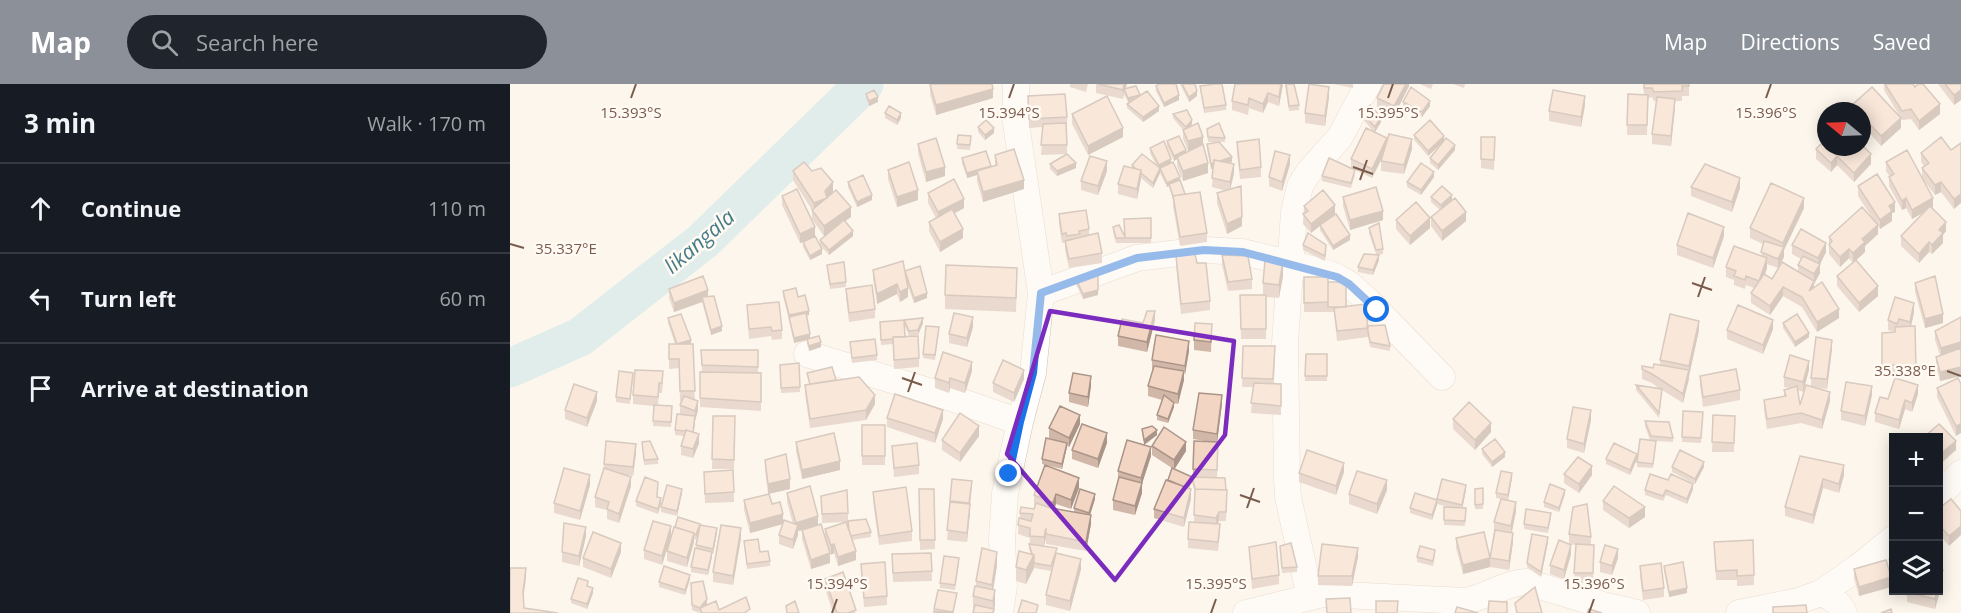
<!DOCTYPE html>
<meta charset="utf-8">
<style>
body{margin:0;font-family:"Open Sans",sans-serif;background:#20242c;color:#f1f3f6}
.controls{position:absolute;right:18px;bottom:18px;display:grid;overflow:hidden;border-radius:0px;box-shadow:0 3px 15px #0003}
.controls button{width:54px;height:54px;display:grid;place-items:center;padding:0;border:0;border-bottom:2px solid #363941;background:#171b24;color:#f1f3f6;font:30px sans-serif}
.compass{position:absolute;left:1307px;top:18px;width:54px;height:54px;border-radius:50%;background:#171b24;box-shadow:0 3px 15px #0003;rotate:289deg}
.stop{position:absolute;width:18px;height:18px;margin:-14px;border:4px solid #1a73e8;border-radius:50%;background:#fff}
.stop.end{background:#1a73e8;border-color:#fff;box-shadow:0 2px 6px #0008}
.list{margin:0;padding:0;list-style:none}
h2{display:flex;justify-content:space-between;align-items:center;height:78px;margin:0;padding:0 24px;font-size:26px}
h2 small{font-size:20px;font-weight:400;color:#9ea1a6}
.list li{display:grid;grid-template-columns:39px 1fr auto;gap:18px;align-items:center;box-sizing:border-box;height:90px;padding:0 24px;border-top:2px solid #363941}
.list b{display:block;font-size:22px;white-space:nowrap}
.list em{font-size:20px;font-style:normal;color:#9ea1a6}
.icon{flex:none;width:33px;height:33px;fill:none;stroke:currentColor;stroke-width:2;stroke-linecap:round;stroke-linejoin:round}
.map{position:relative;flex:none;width:1451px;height:529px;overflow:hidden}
header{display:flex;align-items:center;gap:36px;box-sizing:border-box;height:84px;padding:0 30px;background:#8c9099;color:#fff}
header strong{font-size:28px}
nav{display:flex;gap:33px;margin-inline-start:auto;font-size:21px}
.search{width:420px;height:54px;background:#20242c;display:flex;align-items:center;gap:15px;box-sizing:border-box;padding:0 21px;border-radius:33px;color:#9ea1a6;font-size:22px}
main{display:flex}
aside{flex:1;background:#171b24}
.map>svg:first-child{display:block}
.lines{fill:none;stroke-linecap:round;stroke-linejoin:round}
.river{stroke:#bfe3e8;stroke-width:39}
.street-casing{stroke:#d1beb0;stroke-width:27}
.street{stroke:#fff;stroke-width:26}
.wall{fill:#d1b7a8}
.shaded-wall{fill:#aa9588}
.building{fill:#f3d5c3;stroke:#aa9588;stroke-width:1.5}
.route{stroke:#1a73e8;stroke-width:8}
.marked{fill:none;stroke:#7b2cbf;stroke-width:4.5;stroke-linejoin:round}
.ticks{fill:none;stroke:#7a5c4d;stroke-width:2}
.labels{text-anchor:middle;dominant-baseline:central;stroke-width:5;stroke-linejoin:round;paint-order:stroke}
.water-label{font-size:21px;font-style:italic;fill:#437c86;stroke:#fffaf3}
.ticks-label{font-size:15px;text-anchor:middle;fill:#7a5c4d;stroke:#fffaf3;stroke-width:5;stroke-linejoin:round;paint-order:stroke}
</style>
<header>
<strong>Map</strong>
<div class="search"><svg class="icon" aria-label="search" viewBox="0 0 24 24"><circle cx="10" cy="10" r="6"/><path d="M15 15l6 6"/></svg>Search here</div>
<nav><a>Map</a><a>Directions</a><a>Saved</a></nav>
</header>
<main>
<aside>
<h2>3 min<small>Walk · 170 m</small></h2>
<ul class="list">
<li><svg class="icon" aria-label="ahead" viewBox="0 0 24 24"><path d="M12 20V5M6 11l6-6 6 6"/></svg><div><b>Continue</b></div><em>110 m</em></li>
<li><svg class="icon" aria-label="left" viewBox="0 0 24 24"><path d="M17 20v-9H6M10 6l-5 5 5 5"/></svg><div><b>Turn left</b></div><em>60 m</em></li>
<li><svg class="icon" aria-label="arrive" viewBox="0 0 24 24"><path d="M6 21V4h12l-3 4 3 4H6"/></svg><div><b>Arrive at destination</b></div></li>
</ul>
</aside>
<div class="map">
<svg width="1451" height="529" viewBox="0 0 1451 529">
<rect width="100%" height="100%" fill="#fdf6ec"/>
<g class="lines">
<path class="river" d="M 0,284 L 70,253 L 193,157 L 354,0"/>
<g class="street-casing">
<path id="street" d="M 531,209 L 627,174 L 694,166 L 733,168 L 814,188 L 827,193 L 839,200 L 858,217 L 932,293
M 297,270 L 441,314 L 510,338
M 1428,412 L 1451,389
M 1311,509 C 1322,514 1329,518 1334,529
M 800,513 L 778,413 L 777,395 L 775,259 L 784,128 L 790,102 L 798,89 L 830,53 L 858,0
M 490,529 L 494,502 L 492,455 L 495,409 L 510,338 L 523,289 L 531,209 L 506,39 L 506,0
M 736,529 L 813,510 L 956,517 C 976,513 995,499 1016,498 L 1093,521 L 1127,529
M 1229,529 L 1288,517 L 1311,509 L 1347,484 L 1384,454"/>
</g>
<use href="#street" class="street"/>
</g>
<path class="wall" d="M 560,0 L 578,0 L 576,8 L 560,3 Z
M 586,0 L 617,0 L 615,5 L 630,11 L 649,27 L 633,38 L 617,24 L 617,20 L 618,18 L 614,10 L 613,15 L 586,9 Z
M 670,0 L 685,0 L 687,12 L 679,18 Z
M 725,0 L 773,0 L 769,22 L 758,18 L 753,29 L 739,24 L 738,31 L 722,26 L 722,17 Z
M 775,0 L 784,0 L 789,21 L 789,26 L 779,27 Z
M 823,0 L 843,0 L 843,4 Z
M 899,0 L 899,2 L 884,32 L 867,23 L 867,14 Z
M 910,0 L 923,0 L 921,5 Z
M 943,0 L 955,0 L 954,4 Z
M 1133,0 L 1179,0 L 1179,12 L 1172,12 L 1172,17 L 1165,17 L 1161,62 L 1142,60 L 1142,50 L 1146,17 L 1144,17 L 1142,13 L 1138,14 L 1137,51 L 1117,51 L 1118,10 L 1134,11 Z
M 1374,0 L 1403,0 L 1430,30 L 1409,46 L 1401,35 L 1392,36 L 1374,6 Z
M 1428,0 L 1451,0 L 1451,16 L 1444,21 Z
M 420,1 L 483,14 L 426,31 L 420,10 Z
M 646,2 L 669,16 L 654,23 L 646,7 Z
M 690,2 L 716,21 L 716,26 L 694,29 Z
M 356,10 L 368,18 L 359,22 L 356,15 Z
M 518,12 L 557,33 L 557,70 L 531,71 L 533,43 L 519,44 Z
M 819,13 L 815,42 L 795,39 L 795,29 Z
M 893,18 L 920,22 L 912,33 L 893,23 Z
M 1075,21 L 1071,43 L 1039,37 L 1039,27 Z
M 1342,21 L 1391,44 L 1371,62 L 1352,41 L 1352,27 L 1342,27 Z
M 375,29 L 391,34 L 387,41 L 375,34 Z
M 852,29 L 871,38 L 865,48 L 877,57 L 902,65 L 894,90 L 871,87 L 871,76 L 862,94 L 841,84 L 841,75 L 864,48 L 852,34 Z
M 562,30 L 613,53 L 578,71 L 562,40 Z
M 663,30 L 682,40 L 681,42 L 693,60 L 698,89 L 673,97 L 667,82 L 667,75 L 664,77 L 657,62 L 657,57 L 676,69 L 683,65 L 678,67 L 673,55 L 673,46 L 663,34 Z
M 468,43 L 484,49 L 475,56 L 468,48 Z
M 697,45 L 715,54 L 715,58 L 709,58 L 722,78 L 719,79 L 724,89 L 720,105 L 732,142 L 717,150 L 707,119 L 707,109 L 716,107 L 702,103 L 703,85 L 701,85 L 697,65 L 697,60 L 708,58 L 698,58 Z
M 448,51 L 461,52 L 460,66 L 447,65 Z
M 904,51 L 934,56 L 945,66 L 928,86 L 920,79 L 920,74 L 931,60 L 918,72 L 904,56 Z
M 971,53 L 985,53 L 984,86 L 971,84 Z
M 727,58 L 751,83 L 751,93 L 730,95 L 727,68 Z
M 1451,59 L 1444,125 L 1431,108 L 1425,111 L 1412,94 L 1423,123 L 1422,124 L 1436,147 L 1433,151 L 1433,159 L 1422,170 L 1419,168 L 1409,179 L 1391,162 L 1391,152 L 1413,129 L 1402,135 L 1396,124 L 1392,126 L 1379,102 L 1379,93 L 1380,93 L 1376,87 L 1376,78 L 1412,93 L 1412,84 L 1414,82 L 1411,78 L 1411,69 L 1441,66 Z
M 408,60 L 435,92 L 416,98 L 408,69 Z
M 640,64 L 661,79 L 670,97 L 675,110 L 697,149 L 697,158 L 670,162 L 663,122 L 663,116 L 659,102 L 657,103 L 650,89 L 643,104 L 631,94 L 627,115 L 608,110 L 608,100 L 622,84 L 622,81 L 646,81 L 640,69 Z
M 1306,65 L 1361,80 L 1344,98 L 1327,81 L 1321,88 L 1306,75 Z
M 485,71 L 514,105 L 473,118 L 467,97 L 467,91 L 457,94 L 452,79 L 452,74 L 481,83 L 485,81 Z
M 540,80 L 566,84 L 547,92 L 540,85 Z
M 780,80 L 772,107 L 759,102 L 759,93 Z
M 378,86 L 408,116 L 387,123 L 378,95 Z
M 283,87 L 302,87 L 323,108 L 318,113 L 341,133 L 335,137 L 343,152 L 319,171 L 310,161 L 310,156 L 320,148 L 314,152 L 302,135 L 302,126 L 283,96 Z
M 597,87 L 588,111 L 571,106 L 571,97 Z
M 845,91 L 841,104 L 812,97 L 812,92 Z
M 924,93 L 911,111 L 897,103 L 897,98 Z
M 338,98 L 362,116 L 347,123 L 338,103 Z
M 1348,102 L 1385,128 L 1382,129 L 1382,137 L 1370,145 L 1368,142 L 1368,150 L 1355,162 L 1355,168 L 1343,179 L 1339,174 L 1330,183 L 1319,170 L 1319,153 L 1365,138 L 1348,112 Z
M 1181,103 L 1230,104 L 1222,128 L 1181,112 Z
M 418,109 L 454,124 L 445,129 L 453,154 L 430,168 L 419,147 L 419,138 L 426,134 L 418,119 Z
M 272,112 L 305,152 L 290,159 L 272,121 Z
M 833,113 L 873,136 L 840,146 L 833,122 Z
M 921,113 L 942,116 L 956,137 L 932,157 L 921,142 L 921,133 L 930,126 L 921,118 Z
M 794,122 L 825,130 L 817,136 L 840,156 L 823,166 L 810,146 L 810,142 L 801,149 L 793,140 Z
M 1294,124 L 1274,166 L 1274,173 L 1268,184 L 1257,180 L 1257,184 L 1255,191 L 1262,195 L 1288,187 L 1288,181 L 1291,175 L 1282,170 L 1282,161 L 1316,168 L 1310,180 L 1310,189 L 1304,200 L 1304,203 L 1329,234 L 1307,248 L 1292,223 L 1273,212 L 1260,231 L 1241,219 L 1241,209 L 1244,204 L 1236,201 L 1235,205 L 1224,201 L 1224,196 L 1216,193 L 1216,183 L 1251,172 L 1253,160 L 1240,154 L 1240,144 Z
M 549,130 L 579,145 L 579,151 L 592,169 L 592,179 L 559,184 L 555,166 L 555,158 L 552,159 L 549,140 Z
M 641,134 L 641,159 L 606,159 L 603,148 L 603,143 L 615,152 Z
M 886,136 L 920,144 L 900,161 L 886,145 Z
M 859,144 L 873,165 L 873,170 L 867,171 L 869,176 L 863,191 L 848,188 L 848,183 L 866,170 L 859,149 Z
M 1214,152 L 1203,184 L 1167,171 L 1167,161 Z
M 293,158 L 312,170 L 300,176 L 293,163 Z
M 793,161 L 816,161 L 815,177 L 793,166 Z
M 712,171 L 742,195 L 742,205 L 718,207 L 712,181 Z
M 666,172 L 700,217 L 700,226 L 671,230 L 666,181 Z
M 317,181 L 336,198 L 336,203 L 320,205 Z
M 363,186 L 395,187 L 417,214 L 404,219 L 398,202 L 398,213 L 390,218 L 387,210 L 367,220 L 363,195 Z
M 773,192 L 769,214 L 756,213 L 756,255 L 731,255 L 730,221 L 753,211 L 753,199 Z
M 1327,192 L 1368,212 L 1349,228 L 1327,202 Z
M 794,193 L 818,198 L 836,223 L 880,262 L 880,267 L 860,263 L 858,250 L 858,253 L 827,257 L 824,228 L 794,228 Z
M 566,195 L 588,211 L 573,215 L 566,200 Z
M 507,197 L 506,228 L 435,225 L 435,211 Z
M 1405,199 L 1433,239 L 1415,244 L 1405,208 Z
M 159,205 L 198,212 L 212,247 L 201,251 L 192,218 L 164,228 L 159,214 Z
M 336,205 L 365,225 L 365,234 L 339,238 L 336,214 Z
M 273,207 L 288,213 L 299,231 L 296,232 L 300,254 L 311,263 L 299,267 L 297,260 L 297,256 L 284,259 L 279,236 L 273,212 Z
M 237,221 L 272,246 L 272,255 L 262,256 L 261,252 L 239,255 Z
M 1404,228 L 1401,242 L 1405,242 L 1406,294 L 1388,294 L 1388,291 L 1372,291 L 1372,249 L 1385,248 L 1378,246 L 1378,236 Z
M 1451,233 L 1451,292 L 1430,297 L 1426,282 L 1426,273 L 1430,271 L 1425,256 L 1425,247 Z
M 158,234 L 181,260 L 185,316 L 188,326 L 185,337 L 184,348 L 189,359 L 183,374 L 171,371 L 171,362 L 174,352 L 165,351 L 165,346 L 170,330 L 170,321 L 171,317 L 170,317 L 169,284 L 159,285 L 159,260 L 165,260 L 158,239 Z
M 413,234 L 413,239 L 408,251 L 399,252 L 395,242 L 395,253 L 409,274 L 409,283 L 384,285 L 383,260 L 371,261 L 370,238 Z
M 645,236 L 637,268 L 608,262 L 608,252 L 633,239 Z
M 1273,239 L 1299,253 L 1285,263 L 1273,244 Z
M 702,240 L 701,268 L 684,266 L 684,256 Z
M 463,243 L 457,263 L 439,259 L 439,250 Z
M 1263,245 L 1253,270 L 1217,255 L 1217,246 Z
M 1189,246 L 1173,319 L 1152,306 L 1149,334 L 1126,306 L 1126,301 L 1150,305 L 1142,299 L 1132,295 L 1132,282 L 1143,284 L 1150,281 L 1150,276 Z
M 429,248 L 425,276 L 413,274 L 413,270 Z
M 340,258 L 367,271 L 367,276 L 342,279 Z
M 733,262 L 765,262 L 764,300 L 771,300 L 771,331 L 741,329 L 743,303 L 732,303 Z
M 1322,265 L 1317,305 L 1303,303 L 1320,317 L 1312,345 L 1291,339 L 1257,345 L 1254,326 L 1254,316 L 1274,312 L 1274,306 L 1280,304 L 1274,303 L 1274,293 L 1299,286 L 1293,308 L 1287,306 L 1290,321 L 1301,303 L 1301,294 Z
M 191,266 L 248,266 L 248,289 L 251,289 L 251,327 L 190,323 L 190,288 L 192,288 Z
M 679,267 L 674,291 L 674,296 L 668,320 L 664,319 L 664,323 L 658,339 L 647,336 L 647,331 L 652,316 L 638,312 L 638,302 L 643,285 L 642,285 L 642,276 Z
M 796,270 L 817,270 L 817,297 L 795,297 Z
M 289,279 L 290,308 L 271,309 L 270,281 Z
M 462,287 L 455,309 L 440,304 L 439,309 L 425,304 L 425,294 Z
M 297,289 L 326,296 L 365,320 L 356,336 L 300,344 L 295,310 L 295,301 L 299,300 Z
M 1190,292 L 1230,306 L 1230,316 L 1193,323 L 1190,301 Z
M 123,294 L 120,320 L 106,318 L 106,313 Z
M 1448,294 L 1446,352 L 1427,313 L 1427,304 Z
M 514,295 L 504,318 L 483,308 L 483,299 Z
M 153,297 L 152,309 L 149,309 L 148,321 L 162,322 L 161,343 L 143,342 L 144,322 L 123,320 L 123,311 Z
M 581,302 L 578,323 L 559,318 L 559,309 Z
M 1408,310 L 1402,328 L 1395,325 L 1389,345 L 1365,338 L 1365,329 L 1378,315 Z
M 1362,311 L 1355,342 L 1331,336 L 1331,327 Z
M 87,317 L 77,343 L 55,335 L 55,326 Z
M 712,320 L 707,358 L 708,368 L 707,394 L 716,406 L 717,415 L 716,437 L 709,437 L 707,440 L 710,450 L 708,467 L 678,464 L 678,455 L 684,438 L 685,409 L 682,398 L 679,404 L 681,415 L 674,443 L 644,434 L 644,425 L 658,396 L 662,384 L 642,371 L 642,362 L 676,367 L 664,385 L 683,393 L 683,385 L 701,358 L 683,355 L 683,346 Z
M 1173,327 L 1193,328 L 1191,359 L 1172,358 Z
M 1203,331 L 1225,332 L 1224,368 L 1202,368 Z
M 203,332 L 225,332 L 224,385 L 202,385 Z
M 377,334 L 433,335 L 425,359 L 377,343 Z
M 943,335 L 981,348 L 965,366 L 943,345 Z
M 1081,336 L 1074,369 L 1057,364 L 1057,355 Z
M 1135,337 L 1163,354 L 1163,358 L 1146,357 L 1143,384 L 1127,383 L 1127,378 L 1140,356 L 1135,342 Z
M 570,340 L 559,363 L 557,362 L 552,385 L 532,380 L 532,375 L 543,355 L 539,354 L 539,344 Z
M 352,341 L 375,341 L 375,381 L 352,381 Z
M 632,345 L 647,351 L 634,361 L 641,372 L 632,399 L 632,409 L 625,431 L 603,426 L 603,416 L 608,396 L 608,387 L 634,361 Z
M 469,352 L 450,378 L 432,366 L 432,356 Z
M 132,358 L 148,375 L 148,380 L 134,381 Z
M 286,358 L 330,386 L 292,395 L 286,367 Z
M 597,359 L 588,384 L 562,375 L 562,366 Z
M 382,362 L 409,381 L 409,390 L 384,393 Z
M 972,365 L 995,373 L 982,383 L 972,370 Z
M 126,369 L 123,392 L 116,391 L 121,402 L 109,439 L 97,435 L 97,426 L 85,423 L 85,413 L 94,385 L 94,380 Z
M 1290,372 L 1334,391 L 1329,409 L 1313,404 L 1303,440 L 1275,432 L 1275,423 Z
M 1096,375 L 1127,375 L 1120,391 L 1096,380 Z
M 255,376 L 280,405 L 258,410 L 255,385 Z
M 1162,383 L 1194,383 L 1185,400 L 1162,388 Z
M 223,386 L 224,418 L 195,419 L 194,388 Z
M 834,388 L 826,411 L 789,398 L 789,389 Z
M 1054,390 L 1082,391 L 1069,409 L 1054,399 Z
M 1002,394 L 998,416 L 1006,427 L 1002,449 L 1003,458 L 999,486 L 980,483 L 980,474 L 984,447 L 984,438 L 991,415 L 986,414 L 986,409 Z
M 80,401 L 70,436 L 44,429 L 44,419 Z
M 462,402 L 457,458 L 437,456 L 440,417 Z
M 569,404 L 561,425 L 546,420 L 544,424 L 564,428 L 564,424 L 585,415 L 580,431 L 581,440 L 576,467 L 536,460 L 536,454 L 534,462 L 571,485 L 560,527 L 536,521 L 536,511 L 541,487 L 524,484 L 516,500 L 506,497 L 506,483 L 521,470 L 519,465 L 520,454 L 508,450 L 509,434 L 510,434 L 510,429 L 524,425 L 526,421 L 524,421 L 524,411 Z
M 973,404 L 973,425 L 965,425 L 965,405 Z
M 409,405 L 424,405 L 425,465 L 410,466 Z
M 1183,405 L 1177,420 L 1156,411 L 1153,417 L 1135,411 L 1135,406 Z
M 877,406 L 867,430 L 839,420 L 839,410 Z
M 956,406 L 952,423 L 956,424 L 955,442 L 934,441 L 934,423 L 938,423 L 927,420 L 927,415 Z
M 363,408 L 402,447 L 402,457 L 369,461 L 363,417 Z
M 172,409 L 167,432 L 151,428 L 151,423 Z
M 277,409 L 308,441 L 315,454 L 315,445 L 335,438 L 312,439 L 311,412 L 338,429 L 338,437 L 361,448 L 361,453 L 342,456 L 346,476 L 328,482 L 324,469 L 321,471 L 317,459 L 320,479 L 301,485 L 292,455 L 292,446 L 288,447 L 288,451 L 283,465 L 269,460 L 269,451 L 273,440 L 240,449 L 234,426 L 234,416 L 273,439 L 283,440 L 277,418 Z
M 1055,410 L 1049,428 L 1034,423 L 1034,418 Z
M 148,413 L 151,419 L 148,430 L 126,422 L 126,417 Z
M 1441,415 L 1439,462 L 1428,449 L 1428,425 Z
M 1093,417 L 1135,433 L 1119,444 L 1093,426 Z
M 927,421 L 922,436 L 900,429 L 900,424 Z
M 1041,434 L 1038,449 L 1014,445 L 1014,440 Z
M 190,444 L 207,449 L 203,470 L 202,469 L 198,491 L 181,488 L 181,483 L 186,464 L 190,445 L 186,456 L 184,455 L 184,458 L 177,483 L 157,477 L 157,467 Z
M 1059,450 L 1081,453 L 1081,461 L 1084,461 L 1083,499 L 1064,498 L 1066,461 L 1059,460 L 1061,470 L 1054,495 L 1040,490 L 1040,481 L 1059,460 Z
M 76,452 L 69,482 L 52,478 L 52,468 Z
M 161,452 L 152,481 L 134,475 L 134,466 Z
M 231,454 L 223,501 L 203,498 L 203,488 Z
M 946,454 L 980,483 L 953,490 L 946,464 Z
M 1243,456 L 1244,501 L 1227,502 L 1227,496 L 1206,496 L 1204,458 Z
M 234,457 L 260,477 L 260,482 L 237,485 Z
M 1038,458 L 1031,493 L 1017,483 L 1017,479 Z
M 770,462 L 787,483 L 787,488 L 772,489 Z
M 739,463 L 769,491 L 769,500 L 742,505 Z
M 111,468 L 101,494 L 73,483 L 73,474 Z
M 421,469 L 422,497 L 383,498 L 382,470 Z
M 925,471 L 923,482 L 907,478 L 907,473 Z
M 848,473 L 842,502 L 808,501 L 808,492 Z
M 1108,474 L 1102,491 L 1090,488 L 1090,478 Z
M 449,479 L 445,506 L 430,504 L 430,499 Z
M 351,480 L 377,512 L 377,521 L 354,523 Z
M 487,481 L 483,506 L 485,520 L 484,529 L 463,526 L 463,512 L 466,503 L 466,497 Z
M 1130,482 L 1154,504 L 1154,513 L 1133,516 L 1130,492 Z
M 1154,482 L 1177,509 L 1159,513 L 1154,487 Z
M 1344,485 L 1381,503 L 1349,512 L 1344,494 Z
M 180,495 L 175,511 L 149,503 L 149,498 Z
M 315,495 L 346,529 L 323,529 L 315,504 Z
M 1433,496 L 1425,525 L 1397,518 L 1397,508 Z
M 181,499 L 197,520 L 209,526 L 240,529 L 190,529 L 182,526 Z
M 78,502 L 83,509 L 77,525 L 61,519 L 61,515 Z"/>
<path class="shaded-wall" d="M 614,0 L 617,0 L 615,7 L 614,5 L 613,15 L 613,6 Z
M 771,0 L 773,0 L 769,22 L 769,13 Z
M 896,0 L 899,0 L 899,2 L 884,32 L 884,22 Z
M 819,3 L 819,13 L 815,42 L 815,32 Z
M 483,5 L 483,14 L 426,31 L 426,21 Z
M 1451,6 L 1451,16 L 1444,21 L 1444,11 Z
M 687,7 L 687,12 L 679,18 L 679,13 Z
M 758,9 L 758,18 L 753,29 L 753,20 Z
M 630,11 L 618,18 L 618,14 Z
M 669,11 L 669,16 L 654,23 L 654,19 Z
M 1075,12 L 1075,21 L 1071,43 L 1071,33 Z
M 368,13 L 368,18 L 359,22 L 359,17 Z
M 1165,15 L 1165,24 L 1161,62 L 1161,52 Z
M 920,17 L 920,22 L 912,33 L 912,28 Z
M 1430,20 L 1430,30 L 1409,46 L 1409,37 Z
M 649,22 L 649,27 L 633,38 L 633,33 Z
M 391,29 L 391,34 L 387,41 L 387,36 Z
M 871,33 L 871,38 L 865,48 L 865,43 Z
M 1391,34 L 1391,44 L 1371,62 L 1371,52 Z
M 682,36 L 682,40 L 676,48 L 676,43 Z
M 484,44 L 484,49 L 475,56 L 475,51 Z
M 613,44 L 613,53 L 578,71 L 578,62 Z
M 934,52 L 934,57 L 918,72 L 918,67 Z
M 693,53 L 693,62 L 678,67 L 678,57 Z
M 877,54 L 877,64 L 862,94 L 862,85 Z
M 902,55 L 902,65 L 894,90 L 894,81 Z
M 945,61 L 945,66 L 928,86 L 928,81 Z
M 676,66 L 676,71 L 667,73 L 667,75 L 664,77 L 664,72 Z
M 1361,70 L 1361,80 L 1344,98 L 1344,89 Z
M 780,71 L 780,80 L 772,107 L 772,98 Z
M 1327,72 L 1327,81 L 1321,88 L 1321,79 Z
M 722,73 L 722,78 L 701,85 L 701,80 Z
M 661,75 L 661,80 L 650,85 L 650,89 L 643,104 L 643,99 L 649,86 L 649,81 Z
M 597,77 L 597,87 L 588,111 L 588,102 Z
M 566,79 L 566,84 L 547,92 L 547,87 Z
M 698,79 L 698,89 L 673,97 L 673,87 Z
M 724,80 L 724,89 L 720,107 L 720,98 Z
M 481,82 L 467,87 L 467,91 L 457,94 L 457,89 Z
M 435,83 L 435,92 L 416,98 L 416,88 Z
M 631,86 L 631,95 L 627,115 L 627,105 Z
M 924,88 L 924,93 L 911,111 L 911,106 Z
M 670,93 L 670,97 L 659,100 L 659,102 L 657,103 L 657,99 Z
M 1230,94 L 1230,104 L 1222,128 L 1222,118 Z
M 514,96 L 514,105 L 473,118 L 473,108 Z
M 323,98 L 323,108 L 304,129 L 304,119 L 315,107 Z
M 1431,98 L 1431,108 L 1425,111 L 1425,101 Z
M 408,106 L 408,116 L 387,123 L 387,113 Z
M 1451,110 L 1451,119 L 1444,125 L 1444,115 Z
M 362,111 L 362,116 L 347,123 L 347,118 Z
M 942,111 L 942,116 L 931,126 L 931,121 Z
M 1294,114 L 1294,124 L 1274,166 L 1274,173 L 1268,184 L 1268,175 L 1273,166 L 1273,159 Z
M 1396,114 L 1396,124 L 1392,126 L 1392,117 Z
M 1423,114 L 1423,123 L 1402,135 L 1402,126 Z
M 454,115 L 454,124 L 428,138 L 428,128 Z
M 1385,118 L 1385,128 L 1382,129 L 1382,137 L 1370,145 L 1370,136 L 1379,122 Z
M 825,121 L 825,130 L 801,149 L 801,140 Z
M 341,123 L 341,133 L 314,152 L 314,142 Z
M 873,127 L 873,136 L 840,146 L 840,136 Z
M 956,128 L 956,137 L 932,157 L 932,147 Z
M 732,133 L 732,142 L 717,150 L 717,140 Z
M 920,134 L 920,144 L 900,161 L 900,152 Z
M 1436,138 L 1436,147 L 1433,151 L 1433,159 L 1422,170 L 1422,161 L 1429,146 Z
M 1368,141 L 1368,150 L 1355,162 L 1355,168 L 1343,179 L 1343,169 L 1352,155 Z
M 305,143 L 305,152 L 290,159 L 290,150 Z
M 1214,143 L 1214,152 L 1203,184 L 1203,174 Z
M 453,145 L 453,154 L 430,168 L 430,158 Z
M 343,147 L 343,152 L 319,171 L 319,166 Z
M 840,151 L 840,156 L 823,166 L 823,162 Z
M 1419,158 L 1419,168 L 1409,179 L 1409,170 Z
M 1316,159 L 1316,168 L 1308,184 L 1308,174 Z
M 312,165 L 312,170 L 300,176 L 300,172 Z
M 1339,165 L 1339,174 L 1330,183 L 1330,173 Z
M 869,171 L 869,176 L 863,191 L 863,186 Z
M 1257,174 L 1257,184 L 1249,206 L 1249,197 Z
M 773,178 L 773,192 L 769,214 L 769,201 Z
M 1310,180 L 1310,189 L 1304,200 L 1304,206 L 1299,207 L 1304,197 L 1304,190 Z
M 387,200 L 387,210 L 367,220 L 367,210 Z
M 1368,202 L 1368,212 L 1349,228 L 1349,219 Z
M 1273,203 L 1273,212 L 1260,231 L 1260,222 Z
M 398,204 L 398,213 L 390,218 L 390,208 Z
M 198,206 L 198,215 L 192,213 L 192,218 L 164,228 L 164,219 Z
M 588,206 L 588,211 L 573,215 L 573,210 Z
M 417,209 L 417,214 L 404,219 L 404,214 Z
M 1404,219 L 1404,228 L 1400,247 L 1400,238 Z
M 1329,225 L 1329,234 L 1307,248 L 1307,238 Z
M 299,227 L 299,231 L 280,236 L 279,233 L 279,236 L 279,231 Z
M 645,227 L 645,236 L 637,268 L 637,258 Z
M 1433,230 L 1433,239 L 1415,244 L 1415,235 Z
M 463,233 L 463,243 L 457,263 L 457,254 Z
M 413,234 L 413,239 L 408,251 L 408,246 Z
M 1263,236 L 1263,245 L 1253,270 L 1253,261 Z
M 1189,237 L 1189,246 L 1179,292 L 1179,282 Z
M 212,242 L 212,247 L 201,251 L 201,246 Z
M 1299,249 L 1299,253 L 1285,263 L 1285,258 Z
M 300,250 L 300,255 L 284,259 L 284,254 Z
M 181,256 L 181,261 L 167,261 Z
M 1322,256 L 1322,265 L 1317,305 L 1317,295 Z
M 679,257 L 679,267 L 675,291 L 675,282 Z
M 311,258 L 311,263 L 299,267 L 299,262 Z
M 1451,258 L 1451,268 L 1431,274 L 1431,264 Z
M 1299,277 L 1299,286 L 1293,308 L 1293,298 Z
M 462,278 L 462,287 L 455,309 L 455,299 Z
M 1451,283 L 1451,292 L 1430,297 L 1430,288 Z
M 514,286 L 514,295 L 504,318 L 504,309 Z
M 1179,286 L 1179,295 L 1173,319 L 1173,310 Z
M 674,287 L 674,296 L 668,320 L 668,310 Z
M 581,292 L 581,302 L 578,323 L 578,313 Z
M 440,294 L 440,304 L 439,309 L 439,299 Z
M 1408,301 L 1408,310 L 1402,328 L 1402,319 Z
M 1362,302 L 1362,311 L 1355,342 L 1355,332 Z
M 87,308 L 87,317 L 77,343 L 77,334 Z
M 1320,308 L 1320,317 L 1312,345 L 1312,336 Z
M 365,311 L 365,320 L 356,336 L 356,326 Z
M 712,311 L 712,320 L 707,359 L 707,350 Z
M 1395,316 L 1395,325 L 1389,345 L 1389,336 Z
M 188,317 L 188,326 L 185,337 L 183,353 L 185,327 Z
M 664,319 L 664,323 L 658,339 L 658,335 Z
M 433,326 L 433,335 L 425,359 L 425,349 Z
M 1081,326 L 1081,336 L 1074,369 L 1074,360 Z
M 570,331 L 570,340 L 559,363 L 559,354 Z
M 981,339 L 981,348 L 965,366 L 965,356 Z
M 1451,340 L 1451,349 L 1446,352 L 1446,342 Z
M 469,342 L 469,352 L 450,378 L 450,369 Z
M 647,346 L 647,351 L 634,361 L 634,356 Z
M 597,349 L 597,359 L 588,384 L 588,375 Z
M 189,350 L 189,359 L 183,374 L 183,365 Z
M 1446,357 L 1446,366 L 1428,382 L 1428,372 Z
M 676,358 L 676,367 L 664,386 L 664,376 Z
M 557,359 L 557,363 L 552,385 L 552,380 Z
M 126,360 L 126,369 L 123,392 L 123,383 Z
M 641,363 L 641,372 L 631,403 L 631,394 Z
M 995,368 L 995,373 L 982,383 L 982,378 Z
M 1127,370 L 1127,375 L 1120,391 L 1120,386 Z
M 330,377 L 330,386 L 292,395 L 292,386 Z
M 1194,378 L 1194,383 L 1185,400 L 1185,395 Z
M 834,379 L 834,388 L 826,411 L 826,402 Z
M 1334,381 L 1334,391 L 1329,409 L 1329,400 Z
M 1082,382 L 1082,391 L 1069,409 L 1069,400 Z
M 1002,389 L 1002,394 L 998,416 L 998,411 Z
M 80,391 L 80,401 L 70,436 L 70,427 Z
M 121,393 L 121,402 L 109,439 L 109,430 Z
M 682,393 L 682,398 L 675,412 L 675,408 Z
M 569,394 L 569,404 L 561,425 L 561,416 Z
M 280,395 L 280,405 L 258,410 L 258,400 Z
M 1313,395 L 1313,404 L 1303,440 L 1303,431 Z
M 877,396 L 877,406 L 867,430 L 867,420 Z
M 632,399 L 632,409 L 625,431 L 625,422 Z
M 1183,400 L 1183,405 L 1177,420 L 1177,415 Z
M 956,401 L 956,406 L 952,426 L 952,421 Z
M 172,405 L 172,409 L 167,432 L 167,427 Z
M 681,405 L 681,415 L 674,443 L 674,434 Z
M 1055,406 L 1055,410 L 1049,428 L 1049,424 Z
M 546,410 L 546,420 L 543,428 L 543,419 Z
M 585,410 L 585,415 L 579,434 L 579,429 Z
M 151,414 L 151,419 L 148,430 L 148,425 Z
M 927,416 L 927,421 L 922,436 L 922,431 Z
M 1006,418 L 1006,427 L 1001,451 L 1001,442 Z
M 460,420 L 460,429 L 457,458 L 457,449 Z
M 1135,423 L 1135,433 L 1119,444 L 1119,434 Z
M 709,428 L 709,437 L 706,443 L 706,434 Z
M 273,430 L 273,440 L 240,449 L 240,439 Z
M 581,431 L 581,440 L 576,467 L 576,458 Z
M 308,432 L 308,442 L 288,447 L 288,451 L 283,465 L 283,456 L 286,448 L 286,439 Z
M 161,442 L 161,452 L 152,481 L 152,472 Z
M 1451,442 L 1451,451 L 1439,462 L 1439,452 Z
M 76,443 L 76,452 L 69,482 L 69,472 Z
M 207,444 L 207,449 L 203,470 L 203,465 Z
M 231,444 L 231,454 L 223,501 L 223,492 Z
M 536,444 L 536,453 L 534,462 L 534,453 Z
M 184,449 L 184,458 L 177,483 L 177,474 Z
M 1003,449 L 1003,458 L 999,486 L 999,477 Z
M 1038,453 L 1038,458 L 1031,493 L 1031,488 Z
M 111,459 L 111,468 L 101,494 L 101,485 Z
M 324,460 L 324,469 L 321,471 L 321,461 Z
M 1061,461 L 1061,470 L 1054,495 L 1054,486 Z
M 848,464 L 848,473 L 842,502 L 842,492 Z
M 1108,465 L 1108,474 L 1102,491 L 1102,482 Z
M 346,467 L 346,476 L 328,482 L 328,473 Z
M 202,468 L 202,473 L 198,491 L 198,486 Z
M 487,468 L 487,481 L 482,514 L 482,501 Z
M 320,469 L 320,479 L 301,485 L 301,476 Z
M 524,471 L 524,484 L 516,500 L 516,486 Z
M 980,474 L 980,483 L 953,490 L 953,481 Z
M 571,475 L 571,485 L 560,527 L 560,517 Z
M 16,484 L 16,494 L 13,517 L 13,508 Z
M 1433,486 L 1433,496 L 1425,525 L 1425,515 L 1427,507 L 1428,507 L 1428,501 Z
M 180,491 L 180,495 L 175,511 L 175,506 Z
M 1381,493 L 1381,503 L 1349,512 L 1349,503 Z
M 83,504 L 83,509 L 77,525 L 77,520 Z
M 1177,504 L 1177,509 L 1159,513 L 1159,508 Z
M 485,506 L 485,520 L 483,529 L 483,517 Z
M 197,515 L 197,520 L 190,524 Z"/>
<path class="building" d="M 422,0 L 482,0 L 483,5 L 426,21 L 420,1 Z
M 588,0 L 614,0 L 613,6 Z
M 649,0 L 666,0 L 669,11 L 654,19 L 646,2 Z
M 672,0 L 685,0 L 687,7 L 679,13 Z
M 705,0 L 712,0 L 716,21 L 694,24 L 690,2 Z
M 725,0 L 771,0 L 769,13 L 758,9 L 753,20 L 739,14 L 738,21 L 722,17 Z
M 776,0 L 784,0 L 789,21 L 779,22 Z
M 799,0 L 819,3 L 815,32 L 795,29 Z
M 874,0 L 896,0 L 884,22 L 867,14 Z
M 1134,0 L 1179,0 L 1179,2 L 1172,2 L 1172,7 L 1144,8 L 1142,4 L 1134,4 Z
M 1375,0 L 1403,0 L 1405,3 L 1408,0 L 1413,0 L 1430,20 L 1409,37 L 1401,25 L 1392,27 Z
M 1435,0 L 1451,0 L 1451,6 L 1444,11 Z
M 626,2 L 630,11 L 618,14 L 614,5 Z
M 901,3 L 920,17 L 912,28 L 893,18 Z
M 1362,3 L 1391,34 L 1371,52 L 1352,32 L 1352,27 L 1348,27 L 1342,21 Z
M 364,6 L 368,13 L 359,17 L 356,10 Z
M 1043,6 L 1075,12 L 1071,33 L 1039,27 Z
M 637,7 L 649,22 L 633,33 L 617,20 Z
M 555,10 L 557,33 L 519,35 L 518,12 Z
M 1118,10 L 1138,11 L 1137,41 L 1117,41 Z
M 597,12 L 613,44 L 578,62 L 562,30 Z
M 1147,13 L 1165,15 L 1161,52 L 1142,50 Z
M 860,21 L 871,33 L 865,43 L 852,29 Z
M 379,22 L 391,29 L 387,36 L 375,29 Z
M 677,26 L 682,36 L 676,43 L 663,30 Z
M 476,36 L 484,44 L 475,51 L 468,43 Z
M 920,36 L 934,52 L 918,67 L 904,51 Z
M 556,39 L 557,61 L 531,61 L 533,40 Z
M 688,39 L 693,53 L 678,57 L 673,46 Z
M 709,39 L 715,54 L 698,53 L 697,45 Z
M 856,44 L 877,54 L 862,85 L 841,75 Z
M 879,50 L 902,55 L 894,81 L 871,77 Z
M 448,51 L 461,52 L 460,61 L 447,60 Z
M 669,52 L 676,66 L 664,72 L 657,57 Z
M 971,53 L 985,53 L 984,76 L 971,75 Z
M 1431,53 L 1441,66 L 1451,59 L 1451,110 L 1444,115 L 1431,98 L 1425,101 L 1412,84 L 1419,79 L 1411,69 Z
M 426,54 L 435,83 L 416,88 L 408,60 Z
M 936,54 L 945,61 L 928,81 L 920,74 Z
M 749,55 L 751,83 L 730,86 L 727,58 Z
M 1316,55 L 1316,63 L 1352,63 L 1352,61 L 1361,70 L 1344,89 L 1327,72 L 1321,79 L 1306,65 Z
M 654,57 L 661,75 L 649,81 L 640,64 Z
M 709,58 L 722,73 L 710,77 L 704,76 L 704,79 L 701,80 L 697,60 Z
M 693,60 L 698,79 L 673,87 L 667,73 Z
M 504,65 L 514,96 L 473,108 L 467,87 L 487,81 L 485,71 Z
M 1397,66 L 1423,114 L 1402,126 L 1396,114 L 1392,117 L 1379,93 L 1384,90 L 1376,78 Z
M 476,67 L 481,82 L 457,89 L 452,74 Z
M 765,67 L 780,71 L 772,98 L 759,93 Z
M 557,70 L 566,79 L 547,87 L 540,80 Z
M 632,70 L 650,84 L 643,99 L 631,89 L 631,86 L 626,85 L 622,81 Z
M 580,72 L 597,77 L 588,102 L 571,97 Z
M 819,74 L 845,86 L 841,99 L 812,92 Z
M 704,76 L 724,80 L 720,98 L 702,94 Z
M 294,78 L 302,87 L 311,84 L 323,98 L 315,107 L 317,114 L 304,119 L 283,87 Z
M 399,78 L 408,106 L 387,113 L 378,86 Z
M 663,78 L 670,93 L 657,99 L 650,84 Z
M 911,79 L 924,88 L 911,106 L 897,98 Z
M 1195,80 L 1230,94 L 1222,118 L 1181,103 Z
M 614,82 L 631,86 L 627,105 L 608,100 Z
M 1367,90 L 1385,118 L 1379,122 L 1382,127 L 1370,136 L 1348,102 Z
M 353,91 L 362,111 L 347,118 L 338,98 Z
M 444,95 L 454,115 L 428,128 L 418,109 Z
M 670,96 L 675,110 L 663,112 L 659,100 Z
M 1261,99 L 1294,114 L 1273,159 L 1240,144 Z
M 731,102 L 732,133 L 717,140 L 707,109 Z
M 932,102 L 942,111 L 931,121 L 921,113 Z
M 866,103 L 873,127 L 840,136 L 833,113 Z
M 287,105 L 305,143 L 290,150 L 272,112 Z
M 326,106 L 341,123 L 314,142 L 302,126 Z
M 813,106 L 825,121 L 801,140 L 793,130 L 798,127 L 794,122 Z
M 690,108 L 697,149 L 670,153 L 663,112 Z
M 945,114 L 956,128 L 932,147 L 921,133 Z
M 906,118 L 920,134 L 900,152 L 886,136 Z
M 1420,122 L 1436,138 L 1429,146 L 1433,149 L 1422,161 L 1419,158 L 1409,170 L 1391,152 Z
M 1352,123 L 1368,141 L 1352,155 L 1355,158 L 1343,169 L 1339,165 L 1330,173 L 1319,161 L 1322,157 L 1319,153 Z
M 442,125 L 453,145 L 430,158 L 419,138 Z
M 576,126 L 579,145 L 569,147 L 570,150 L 557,152 L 556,149 L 552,150 L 549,130 Z
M 1178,129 L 1214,143 L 1203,174 L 1167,161 Z
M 826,130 L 840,151 L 823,162 L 810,141 Z
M 641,134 L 641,154 L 606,154 L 603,143 L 609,141 L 615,153 L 614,135 Z
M 334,136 L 343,147 L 319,166 L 310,156 Z
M 869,139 L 873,165 L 866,166 L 859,144 Z
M 1291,145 L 1316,159 L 1308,174 L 1282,161 Z
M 588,149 L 592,169 L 559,175 L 555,157 Z
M 798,149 L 816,161 L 815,172 L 793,161 Z
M 305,152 L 312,165 L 300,172 L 293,158 Z
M 1254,157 L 1274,163 L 1268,175 L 1251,168 Z
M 1224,162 L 1257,174 L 1249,197 L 1236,192 L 1235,196 L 1224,192 L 1226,187 L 1216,183 Z
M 685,170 L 687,179 L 696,179 L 700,217 L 671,220 L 666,172 Z
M 854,170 L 869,171 L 863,186 L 848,183 Z
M 712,171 L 738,172 L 742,195 L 718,198 Z
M 1293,172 L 1310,180 L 1304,190 L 1288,181 Z
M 755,176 L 773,178 L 769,201 L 753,199 Z
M 1346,176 L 1368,202 L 1349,219 L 1327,192 Z
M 393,177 L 398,204 L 390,208 L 387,200 L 367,210 L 363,186 Z
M 334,178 L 336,198 L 320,200 L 317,181 Z
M 1272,178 L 1304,197 L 1299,207 L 1312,198 L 1329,225 L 1307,238 L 1292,213 L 1273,203 L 1260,222 L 1241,209 L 1254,190 L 1262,195 Z
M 436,181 L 507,184 L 506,214 L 435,211 Z
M 410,182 L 417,209 L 404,214 L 395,187 Z
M 193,192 L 198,206 L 164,219 L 159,205 Z
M 588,192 L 588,206 L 573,210 L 566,195 Z
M 1425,192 L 1433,230 L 1415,235 L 1405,199 Z
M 794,193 L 818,193 L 818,218 L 794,219 Z
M 818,198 L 836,198 L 836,223 L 818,223 Z
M 362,201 L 365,225 L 339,229 L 336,205 Z
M 286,204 L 288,213 L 295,211 L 299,227 L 279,231 L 273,207 Z
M 730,211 L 756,211 L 756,245 L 731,245 Z
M 204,212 L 212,242 L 201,246 L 192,213 Z
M 1385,213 L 1404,219 L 1400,238 L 1389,235 L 1387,240 L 1378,236 Z
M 269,218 L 272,246 L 262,247 L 261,243 L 239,245 L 237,221 Z
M 855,220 L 858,244 L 827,247 L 824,224 Z
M 1228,221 L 1263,236 L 1253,261 L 1217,246 Z
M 637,227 L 645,227 L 637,258 L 608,252 L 612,235 L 633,239 Z
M 296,229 L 300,250 L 284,254 L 279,233 Z
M 444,229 L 463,233 L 457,254 L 439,250 Z
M 171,230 L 181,256 L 167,260 L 158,234 Z
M 1160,230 L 1189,237 L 1179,282 L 1150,276 Z
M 1287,230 L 1299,249 L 1285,258 L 1273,239 Z
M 1451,233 L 1451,258 L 1431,264 L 1425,247 Z
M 413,234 L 408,246 L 399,247 L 394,236 Z
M 394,236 L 395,253 L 383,253 L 383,255 L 371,256 L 370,238 Z
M 685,239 L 702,240 L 701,258 L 684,256 Z
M 875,241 L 880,262 L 860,258 L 857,242 Z
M 416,242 L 429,243 L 425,271 L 413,270 Z
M 1405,242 L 1406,285 L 1388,285 L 1388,281 L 1372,281 L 1372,249 L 1385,248 L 1385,243 Z
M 646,251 L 679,257 L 675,282 L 642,276 Z
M 309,252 L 311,258 L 299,262 L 297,255 Z
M 408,252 L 409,274 L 384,276 L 383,253 Z
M 1306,253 L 1322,256 L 1317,295 L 1301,294 Z
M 365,255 L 367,271 L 342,274 L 340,258 Z
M 159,260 L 183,260 L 185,307 L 170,307 L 169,275 L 159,275 Z
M 733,262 L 765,262 L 763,295 L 732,294 Z
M 1451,264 L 1451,283 L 1430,288 L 1426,273 Z
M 191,266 L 248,266 L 248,283 L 192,281 Z
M 433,268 L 462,278 L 455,299 L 440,294 L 439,299 L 425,294 Z
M 796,270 L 817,270 L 817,292 L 795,292 Z
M 1280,271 L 1299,277 L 1293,298 L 1274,293 Z
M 493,276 L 514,286 L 504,309 L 483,299 Z
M 289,279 L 290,303 L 271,304 L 270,281 Z
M 1144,280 L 1179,286 L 1173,310 L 1142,290 L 1132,285 L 1132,282 L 1143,284 Z
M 644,282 L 674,287 L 668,310 L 638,302 Z
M 322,283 L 326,296 L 300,300 L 297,289 Z
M 1226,285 L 1230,306 L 1193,313 L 1190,292 Z
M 125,286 L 153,287 L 152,299 L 149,299 L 148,313 L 123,311 Z
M 109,287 L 123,289 L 120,315 L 106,313 Z
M 190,288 L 251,289 L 251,318 L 190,314 Z
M 563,289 L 581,292 L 578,313 L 559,309 Z
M 349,293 L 365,311 L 356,326 L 300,335 L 295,301 Z
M 1385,294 L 1408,301 L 1402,319 L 1395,316 L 1389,336 L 1365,329 L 1370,313 L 1378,315 Z
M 1448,294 L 1451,300 L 1451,340 L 1446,342 L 1427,304 Z
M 1336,298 L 1362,302 L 1355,332 L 1331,327 Z
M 744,299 L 771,300 L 771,322 L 741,319 Z
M 64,300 L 87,308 L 77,334 L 55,326 Z
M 1126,301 L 1152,305 L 1149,329 Z
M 1296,301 L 1320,308 L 1312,336 L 1291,329 L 1257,335 L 1254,316 L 1276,312 L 1274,306 L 1287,302 L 1290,321 Z
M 689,309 L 712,311 L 707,350 L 683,346 Z
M 385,310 L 433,326 L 425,349 L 377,334 Z
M 654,311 L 664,319 L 658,335 L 647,331 Z
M 174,312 L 188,317 L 185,327 L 170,321 Z
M 959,318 L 981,339 L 965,356 L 943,335 Z
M 144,321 L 162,322 L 161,338 L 143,337 Z
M 550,322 L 570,331 L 559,354 L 539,344 Z
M 1063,323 L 1081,326 L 1074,360 L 1057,355 Z
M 1173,327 L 1193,328 L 1191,354 L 1172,353 Z
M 450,329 L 469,342 L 450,369 L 432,356 Z
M 167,330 L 185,332 L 183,348 L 176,346 L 176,347 L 165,346 Z
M 1203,331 L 1225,332 L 1224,359 L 1202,358 Z
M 203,332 L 225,332 L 224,376 L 202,375 Z
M 1135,337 L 1159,338 L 1163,354 L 1141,352 Z
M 572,340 L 597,349 L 588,375 L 562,366 Z
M 1429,340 L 1446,357 L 1428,372 L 1428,354 L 1413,354 Z
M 352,341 L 375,341 L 375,372 L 352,372 Z
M 642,342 L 647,346 L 634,356 L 632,345 Z
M 654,343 L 676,358 L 664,376 L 642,362 Z
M 176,346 L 189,350 L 183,365 L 171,362 Z
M 324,349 L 330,377 L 292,386 L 286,358 Z
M 536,354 L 557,359 L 552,380 L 532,375 Z
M 985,355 L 995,368 L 982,378 L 972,365 Z
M 1130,355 L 1146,357 L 1143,380 L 1127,378 Z
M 617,356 L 641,363 L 631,394 L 608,387 Z
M 96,357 L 126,360 L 123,383 L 94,380 Z
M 140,357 L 148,375 L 134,376 L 132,358 Z
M 684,357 L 708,358 L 707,386 L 683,385 Z
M 407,359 L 409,381 L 384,384 L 382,362 Z
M 1104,359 L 1127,370 L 1120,386 L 1096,375 Z
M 797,366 L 834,379 L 826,402 L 789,389 Z
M 1170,366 L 1194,378 L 1185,395 L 1162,383 Z
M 276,370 L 280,395 L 258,400 L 255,376 Z
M 1290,372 L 1334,381 L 1329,400 L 1313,395 L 1303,431 L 1275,423 Z
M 1068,373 L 1082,382 L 1069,400 L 1054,390 Z
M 535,381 L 569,394 L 561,416 L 546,410 L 543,419 L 524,411 Z
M 54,384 L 80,391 L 70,427 L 44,419 Z
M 94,384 L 121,393 L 109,430 L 97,425 L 99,418 L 85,413 Z
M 662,384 L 682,393 L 715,394 L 716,406 L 685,405 L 682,393 L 677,404 L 658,396 Z
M 223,386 L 224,408 L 195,410 L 194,388 Z
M 847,387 L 877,396 L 867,420 L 839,410 Z
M 991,387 L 1002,389 L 998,411 L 986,409 Z
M 1140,390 L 1158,396 L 1161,390 L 1183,400 L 1177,415 L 1156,406 L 1153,412 L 1135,406 Z
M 135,393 L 148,398 L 147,413 L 151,414 L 148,425 L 126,417 Z
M 609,393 L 632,399 L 625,422 L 603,416 Z
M 442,395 L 462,397 L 459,419 L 440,417 Z
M 932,395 L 956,401 L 952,421 L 927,415 Z
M 656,396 L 681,405 L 674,434 L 644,425 Z
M 1040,400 L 1055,406 L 1049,424 L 1034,418 Z
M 157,401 L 172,405 L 167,427 L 151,423 Z
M 300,402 L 308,432 L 286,439 L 277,409 Z
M 1104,402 L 1135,423 L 1119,434 L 1093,417 Z
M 396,403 L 402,447 L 369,452 L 363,408 Z
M 973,404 L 973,420 L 965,421 L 965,405 Z
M 409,405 L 424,405 L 425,456 L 410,456 Z
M 570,405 L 585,410 L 579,429 L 564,424 Z
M 685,405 L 717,406 L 716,428 L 709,428 L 706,434 L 684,431 Z
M 337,406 L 338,429 L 312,430 L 311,412 Z
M 905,409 L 927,416 L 922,431 L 900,424 Z
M 259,410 L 262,420 L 270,418 L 273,430 L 240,439 L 234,416 Z
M 991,415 L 1006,418 L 1001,442 L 984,438 Z
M 1441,415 L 1451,427 L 1451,442 L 1439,452 L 1428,440 L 1428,425 Z
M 440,418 L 460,420 L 457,449 L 437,446 Z
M 526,419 L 541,424 L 581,431 L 576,458 L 536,450 L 536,444 L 534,453 L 520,452 L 520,444 L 508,441 L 509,434 L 521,437 L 523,430 L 510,429 L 511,423 L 524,425 Z
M 1077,420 L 1081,453 L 1059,450 L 1063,423 Z
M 934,423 L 956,424 L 955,437 L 934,436 Z
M 1016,425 L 1041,429 L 1038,444 L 1014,440 Z
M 168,433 L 190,440 L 186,451 L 184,450 L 184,449 L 165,443 Z
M 356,435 L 361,448 L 341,452 L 339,446 L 338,437 Z
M 274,436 L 288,441 L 283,456 L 269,451 Z
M 143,437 L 161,442 L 152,472 L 134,466 Z
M 336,438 L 346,467 L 328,473 L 324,460 L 321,461 L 315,445 Z
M 679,438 L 710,440 L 708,458 L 678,455 Z
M 54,439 L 76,443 L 69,472 L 52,468 Z
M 311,440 L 320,469 L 301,476 L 292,446 Z
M 190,441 L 207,444 L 203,465 L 186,461 Z
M 211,441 L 231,444 L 223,492 L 203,488 Z
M 164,443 L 184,449 L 177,474 L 157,467 Z
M 985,446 L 1003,449 L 999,477 L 980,474 Z
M 83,448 L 111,459 L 101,485 L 73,474 Z
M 974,448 L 980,474 L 953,481 L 946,454 Z
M 1022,450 L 1038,453 L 1031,488 L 1017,479 Z
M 248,455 L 250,468 L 258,467 L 260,477 L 237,480 L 234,457 Z
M 1049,456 L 1061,461 L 1054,486 L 1040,481 Z
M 1243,456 L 1244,491 L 1227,492 L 1227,486 L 1206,487 L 1204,458 Z
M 766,458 L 769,491 L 742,495 L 739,463 Z
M 781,459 L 787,483 L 772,484 L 770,462 Z
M 519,460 L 547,464 L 541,482 L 524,479 L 524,471 L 522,470 Z
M 812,460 L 848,464 L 842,492 L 808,492 Z
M 1066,460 L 1084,461 L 1083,489 L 1064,489 Z
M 1095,461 L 1108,465 L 1102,482 L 1090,478 Z
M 910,462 L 925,466 L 923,477 L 907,473 Z
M 185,464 L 202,468 L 198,486 L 181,483 Z
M 472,464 L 487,468 L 482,501 L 466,497 Z
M 509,467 L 524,471 L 516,486 L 506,483 Z
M 421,469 L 422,487 L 383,489 L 382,470 Z
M 546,469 L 571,475 L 560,517 L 536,511 Z
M 434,472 L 449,474 L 445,501 L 430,499 Z
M 1376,476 L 1381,493 L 1349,503 L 1344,485 Z
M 375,478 L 377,512 L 354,514 L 351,480 Z
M 1173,478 L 1177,504 L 1159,508 L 1154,482 Z
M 1151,479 L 1154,504 L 1133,507 L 1130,482 Z
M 154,482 L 180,491 L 175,506 L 149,498 Z
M 0,484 L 16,484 L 13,508 L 14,524 L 48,529 L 0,529 Z
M 1428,485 L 1433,486 L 1428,501 Z
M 333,488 L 346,526 L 338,529 L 327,529 L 315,495 Z
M 68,494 L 78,497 L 77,502 L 83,504 L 77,520 L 61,515 Z
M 193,497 L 197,515 L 190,524 L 182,521 L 181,499 Z
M 465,502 L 485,506 L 483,517 L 463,512 Z
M 1025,503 L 1032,529 L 1007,529 L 1005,519 Z
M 428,506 L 447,509 L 443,528 L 424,525 Z
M 1398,507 L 1427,507 L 1425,515 L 1397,508 Z
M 236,513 L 240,525 L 234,529 L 192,529 L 190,524 L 206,517 L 209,526 Z
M 840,514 L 841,529 L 817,529 L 816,515 Z
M 512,516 L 528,521 L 526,529 L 508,529 Z
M 285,517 L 289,529 L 277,529 L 276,522 Z
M 866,517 L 888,517 L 887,529 L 866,529 Z
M 979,517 L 997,518 L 997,529 L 978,529 Z
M 465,521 L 484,525 L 483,529 L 463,529 Z
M 1296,521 L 1297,529 L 1263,529 L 1263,523 Z
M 947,523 L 968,529 L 945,529 Z
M 1079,525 L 1092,529 L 1077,529 Z
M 1381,525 L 1382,529 L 1371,529 Z
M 424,527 L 444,529 L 424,529 Z"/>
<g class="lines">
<path class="route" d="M 499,390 L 510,338 L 523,289 L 531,209 L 627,174 L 694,166 L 733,168 L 827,193 L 839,200 L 867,226"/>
</g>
<path d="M0 0H1451V529H0ZM 540,227 L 724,257 L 715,351 L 605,496 L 497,370 Z" fill="#fdf6ec" fill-opacity=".55" fill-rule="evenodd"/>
<path class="marked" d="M 540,227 L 724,257 L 715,351 L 605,496 L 497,370 Z"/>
<path class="ticks" d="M 121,14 L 126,0M 499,14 L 504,0M 878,14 L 883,0M 1256,14 L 1261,0M 843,83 L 863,90M 850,96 L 857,76M 0,160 L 14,164M 1182,199 L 1202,206M 1188,213 L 1195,193M 1437,287 L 1451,292M 392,294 L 412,301M 398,308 L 405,288M 730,411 L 750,418M 737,424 L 744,404M 322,529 L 327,515M 701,529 L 706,515M 1079,529 L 1084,515"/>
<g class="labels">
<g class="water-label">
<text transform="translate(189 157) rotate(-41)">likangala</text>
</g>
</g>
<g class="ticks-label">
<text x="121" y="34">15.393°S</text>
<text x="499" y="34">15.394°S</text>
<text x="878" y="34">15.395°S</text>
<text x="1256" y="34">15.396°S</text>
<text x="56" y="170">35.337°E</text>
<text x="1395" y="292">35.338°E</text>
<text x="327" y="505">15.394°S</text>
<text x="706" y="505">15.395°S</text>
<text x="1084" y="505">15.396°S</text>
</g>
</svg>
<div class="controls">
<button>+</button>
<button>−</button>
<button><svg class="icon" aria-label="layers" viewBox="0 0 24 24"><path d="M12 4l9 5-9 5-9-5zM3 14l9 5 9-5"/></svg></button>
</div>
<svg class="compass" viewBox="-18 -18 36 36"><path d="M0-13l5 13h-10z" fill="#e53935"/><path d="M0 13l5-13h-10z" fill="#9ea1a6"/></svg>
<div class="stop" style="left:867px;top:226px"></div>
<div class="stop end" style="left:499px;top:390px"></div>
</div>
</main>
